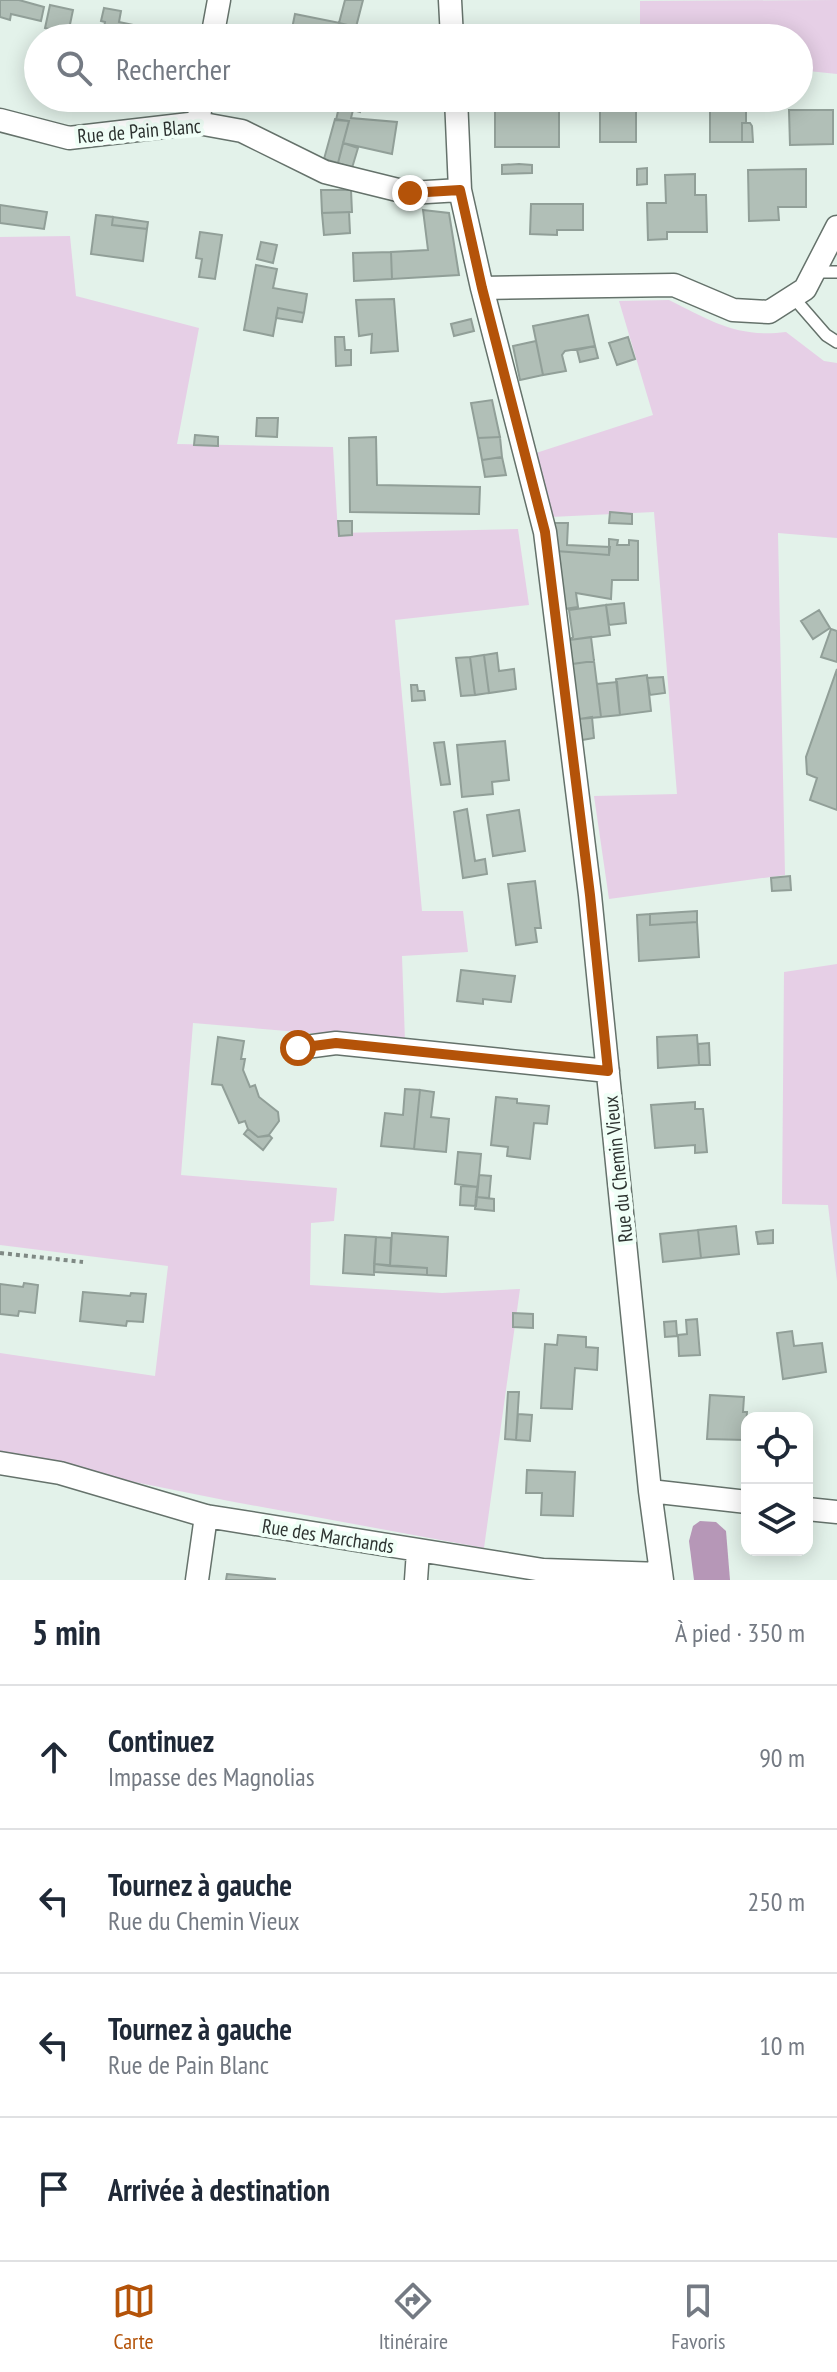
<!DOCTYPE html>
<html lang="fr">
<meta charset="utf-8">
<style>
body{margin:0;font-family:"PT Sans Narrow",sans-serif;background:#f2f2f3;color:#1f2937}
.controls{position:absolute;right:24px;bottom:24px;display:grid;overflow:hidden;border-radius:16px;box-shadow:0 4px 20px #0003}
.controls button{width:72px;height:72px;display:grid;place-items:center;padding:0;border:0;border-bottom:2px solid #e0e1e3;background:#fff;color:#1f2937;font:40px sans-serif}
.stop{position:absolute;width:24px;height:24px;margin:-18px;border:6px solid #b45309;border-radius:50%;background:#fff}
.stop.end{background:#b45309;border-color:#fff;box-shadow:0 2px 8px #0008}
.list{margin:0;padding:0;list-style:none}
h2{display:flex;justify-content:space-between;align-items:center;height:104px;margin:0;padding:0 32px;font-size:34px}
h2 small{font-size:26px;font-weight:400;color:#747a83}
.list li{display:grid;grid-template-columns:52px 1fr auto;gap:24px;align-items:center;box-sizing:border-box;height:144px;padding:0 32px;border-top:2px solid #e0e1e3}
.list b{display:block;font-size:30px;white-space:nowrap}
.list p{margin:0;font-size:26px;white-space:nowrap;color:#747a83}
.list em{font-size:26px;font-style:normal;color:#747a83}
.icon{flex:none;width:44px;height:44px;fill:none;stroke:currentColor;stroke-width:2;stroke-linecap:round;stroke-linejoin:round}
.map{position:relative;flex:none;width:837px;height:1580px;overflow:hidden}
.search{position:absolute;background:#fff;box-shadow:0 4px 20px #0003;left:24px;right:24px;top:24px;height:88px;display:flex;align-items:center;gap:20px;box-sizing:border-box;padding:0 28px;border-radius:44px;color:#747a83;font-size:30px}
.sheet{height:680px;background:#fff}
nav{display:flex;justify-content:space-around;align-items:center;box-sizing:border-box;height:112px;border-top:2px solid #e0e1e3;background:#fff;font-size:22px;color:#747a83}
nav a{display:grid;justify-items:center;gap:4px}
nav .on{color:#b45309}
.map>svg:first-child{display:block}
.green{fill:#e6cfe6}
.water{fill:#b697b7}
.building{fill:#b1bfb7;stroke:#919f98;stroke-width:2}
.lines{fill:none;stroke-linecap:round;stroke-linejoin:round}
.lane-casing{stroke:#65726b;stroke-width:14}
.street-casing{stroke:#65726b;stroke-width:25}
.path{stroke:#7f8984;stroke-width:4;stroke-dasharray:4 4;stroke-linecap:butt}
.lane{stroke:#fff;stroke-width:11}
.street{stroke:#fff;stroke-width:22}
.route{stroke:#b45309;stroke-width:10}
.labels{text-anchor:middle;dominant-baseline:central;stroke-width:8;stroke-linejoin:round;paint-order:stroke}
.street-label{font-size:20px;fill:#2d3330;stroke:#f0fff7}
</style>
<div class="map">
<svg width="837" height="1580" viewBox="0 0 837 1580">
<rect width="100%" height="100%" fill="#e3f2ea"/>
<path class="green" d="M 837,0 L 837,74 L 799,70 L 799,38 L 640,38 L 640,1 Z
M 70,236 L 76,296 L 199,328 L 177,444 L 333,447 L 338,533 L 518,529 L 529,605 L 395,620 L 422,911 L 463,911 L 468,952 L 402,956 L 405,1041 L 193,1023 L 181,1175 L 337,1188 L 334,1221 L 311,1223 L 310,1285 L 442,1293 L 520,1289 L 484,1548 L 229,1501 L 0,1455 L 0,1353 L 155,1376 L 168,1266 L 0,1245 L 0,237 Z
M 669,300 C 711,321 737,338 786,332 L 824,361 L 837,363 L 837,538 L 778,533 L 785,875 L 609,899 L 594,796 L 677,794 L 654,512 L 551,517 L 536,453 L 653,415 L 619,301 Z
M 837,964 L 837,1281 L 828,1205 L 782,1204 L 784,972 Z"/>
<path class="water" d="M 700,1521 L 716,1522 L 726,1531 L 730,1580 L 694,1580 L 689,1541 L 693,1526 Z"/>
<path class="building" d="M 0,0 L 19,0 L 44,7 L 41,21 L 11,14 L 10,20 L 0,17 Z
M 345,0 L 363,0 L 356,27 L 339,23 Z
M 50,5 L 73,10 L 68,34 L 45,28 Z
M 104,8 L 121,11 L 119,22 L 167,32 L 166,38 L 102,38 L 105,22 L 101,21 Z
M 295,14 L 340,23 L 337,38 L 290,38 Z
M 533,29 L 586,32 L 586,38 L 533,38 Z
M 341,98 L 363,98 L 360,112 L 353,110 L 351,118 L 397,122 L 392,154 L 343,143 L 349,121 L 336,120 Z
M 514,98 L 540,98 L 540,103 L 559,103 L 559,147 L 495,147 L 495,103 L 514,103 Z
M 710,98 L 746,98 L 746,123 L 742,123 L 742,142 L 710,142 Z
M 600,109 L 636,109 L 636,142 L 600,142 Z
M 789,110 L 833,110 L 833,144 L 790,145 Z
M 335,119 L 349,121 L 338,163 L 324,159 Z
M 742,123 L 750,123 L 752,126 L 753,142 L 742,142 Z
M 343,143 L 358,148 L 352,168 L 338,163 Z
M 519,164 L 532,165 L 532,173 L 502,174 L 502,165 Z
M 647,168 L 647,184 L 637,185 L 637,169 Z
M 806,169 L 806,207 L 778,207 L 779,220 L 749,221 L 748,170 Z
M 695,174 L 695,195 L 706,195 L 707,232 L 667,232 L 667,239 L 648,240 L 647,203 L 666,203 L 665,175 Z
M 321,190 L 351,190 L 352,212 L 322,213 Z
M 531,204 L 583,204 L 583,230 L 557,230 L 557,235 L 530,234 Z
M 0,205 L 47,212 L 44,229 L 0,223 Z
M 423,210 L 449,213 L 459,275 L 392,279 L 391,252 L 428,250 Z
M 349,212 L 350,233 L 324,235 L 322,213 Z
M 96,215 L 113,217 L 112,225 L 147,229 L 143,261 L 91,254 Z
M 113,217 L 148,222 L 147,229 L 112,225 Z
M 200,232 L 222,235 L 215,279 L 199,277 L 202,259 L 196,258 Z
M 261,242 L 277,245 L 273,263 L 257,259 Z
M 391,252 L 392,279 L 354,281 L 353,253 Z
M 256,265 L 277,269 L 273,288 L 307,294 L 304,313 L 278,308 L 273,336 L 244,330 Z
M 394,299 L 398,351 L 371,353 L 372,334 L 359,336 L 356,300 Z
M 278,308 L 304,313 L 302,322 L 276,318 Z
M 588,315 L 595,346 L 565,351 L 562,355 L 566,371 L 543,375 L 533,326 Z
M 471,319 L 474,331 L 454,336 L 451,324 Z
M 335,337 L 344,337 L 345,350 L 351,350 L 351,365 L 336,366 Z
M 628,337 L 635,359 L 617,365 L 609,343 Z
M 536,341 L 543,375 L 520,380 L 513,346 Z
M 595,346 L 598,358 L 580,362 L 577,350 Z
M 492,400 L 500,437 L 478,438 L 471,403 Z
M 257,418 L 278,418 L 277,437 L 256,436 Z
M 195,435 L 218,437 L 218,446 L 194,445 Z
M 376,437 L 377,485 L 480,487 L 479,514 L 350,512 L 349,438 Z
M 500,437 L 502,457 L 482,460 L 478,438 Z
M 502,457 L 506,475 L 485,477 L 482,460 Z
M 610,512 L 632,514 L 632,524 L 609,523 Z
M 338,521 L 352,521 L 352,535 L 339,536 Z
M 554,523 L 568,523 L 567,545 L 610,547 L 609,555 L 556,551 Z
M 609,539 L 618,540 L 617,545 L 629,545 L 629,540 L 638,541 L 638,580 L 612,580 L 611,599 L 576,593 L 578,607 L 564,609 L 556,551 L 609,555 Z
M 624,603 L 626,623 L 609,625 L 606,605 Z
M 606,605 L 610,635 L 569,640 L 573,637 L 569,610 Z
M 819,610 L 830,628 L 813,639 L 801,621 Z
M 831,629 L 837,631 L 837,662 L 821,657 Z
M 591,637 L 594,661 L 572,664 L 569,640 Z
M 497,653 L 499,671 L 514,669 L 516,689 L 489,693 L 484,655 Z
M 484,655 L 489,693 L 475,695 L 470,657 Z
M 470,657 L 475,695 L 461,696 L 456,658 Z
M 594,661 L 601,717 L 579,719 L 572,664 Z
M 837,669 L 837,810 L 810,800 L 817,778 L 807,774 L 806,757 Z
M 647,675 L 651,711 L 620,715 L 616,679 Z
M 663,677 L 665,693 L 650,695 L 647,678 Z
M 617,682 L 620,715 L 601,717 L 597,684 Z
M 411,685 L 417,685 L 418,691 L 424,691 L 425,700 L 412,701 Z
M 592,717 L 594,738 L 582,740 L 579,719 Z
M 505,741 L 509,780 L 492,782 L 493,794 L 462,797 L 457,745 Z
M 444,742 L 450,784 L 441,785 L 434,743 Z
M 467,809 L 475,861 L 485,859 L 487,874 L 463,878 L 454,812 Z
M 519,810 L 525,851 L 493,856 L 487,815 Z
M 790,876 L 791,890 L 772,891 L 771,878 Z
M 535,881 L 541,928 L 535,928 L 537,942 L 516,945 L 508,884 Z
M 697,911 L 697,922 L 650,925 L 650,914 Z
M 650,914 L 650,925 L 697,922 L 699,957 L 639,961 L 637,915 Z
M 461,970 L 515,976 L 511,1002 L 483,999 L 483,1004 L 457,1001 Z
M 697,1035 L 699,1065 L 658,1068 L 657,1037 Z
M 218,1037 L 244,1041 L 241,1059 L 245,1059 L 243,1070 L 250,1087 L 255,1085 L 259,1097 L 278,1112 L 279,1121 L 268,1136 L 258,1137 L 248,1129 L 245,1121 L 239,1123 L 222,1085 L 212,1084 Z
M 709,1043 L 710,1065 L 699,1065 L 698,1044 Z
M 405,1089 L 420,1090 L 414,1149 L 381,1146 L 385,1113 L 403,1115 Z
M 420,1090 L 434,1092 L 431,1117 L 449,1119 L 446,1152 L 414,1149 Z
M 496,1097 L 517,1099 L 517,1103 L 549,1106 L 547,1124 L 534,1123 L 530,1159 L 507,1156 L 508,1147 L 491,1145 Z
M 695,1102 L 695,1109 L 703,1109 L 707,1152 L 695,1153 L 695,1145 L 655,1148 L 651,1105 Z
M 248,1129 L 258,1137 L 269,1135 L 272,1138 L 263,1150 L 244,1134 Z
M 458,1152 L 481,1154 L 478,1187 L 455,1184 Z
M 479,1175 L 491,1176 L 489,1198 L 476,1197 Z
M 461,1186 L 478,1187 L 476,1206 L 460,1205 Z
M 476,1197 L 494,1199 L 494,1211 L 475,1209 Z
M 736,1226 L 739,1254 L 701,1258 L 698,1230 Z
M 698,1230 L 701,1258 L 663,1262 L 660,1234 Z
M 773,1230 L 773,1243 L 758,1244 L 756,1232 Z
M 392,1233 L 448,1237 L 446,1276 L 427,1275 L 427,1268 L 390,1266 Z
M 345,1235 L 376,1237 L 374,1275 L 343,1273 Z
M 376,1237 L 391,1238 L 390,1266 L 374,1264 Z
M 374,1264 L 427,1268 L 427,1275 L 374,1272 Z
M 24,1283 L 38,1285 L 35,1313 L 19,1311 L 18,1316 L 0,1314 L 0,1284 L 23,1287 Z
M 83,1292 L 130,1296 L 131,1293 L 146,1294 L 143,1322 L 127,1321 L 126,1326 L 80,1321 Z
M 513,1313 L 533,1314 L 533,1328 L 513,1327 Z
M 697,1319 L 700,1355 L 679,1356 L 678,1335 L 687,1334 L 686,1320 Z
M 676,1321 L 677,1336 L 665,1337 L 664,1322 Z
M 792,1331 L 794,1346 L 822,1343 L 826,1372 L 783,1379 L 777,1333 Z
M 558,1335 L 586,1337 L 586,1347 L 598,1348 L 597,1370 L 575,1368 L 572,1409 L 541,1408 L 545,1344 L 557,1345 Z
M 508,1392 L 519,1392 L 516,1440 L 505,1439 Z
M 710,1395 L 744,1397 L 743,1412 L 747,1412 L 745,1440 L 707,1439 Z
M 518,1414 L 532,1415 L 530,1441 L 516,1440 Z
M 527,1470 L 575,1472 L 573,1516 L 541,1515 L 542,1493 L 526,1493 Z
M 227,1574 L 275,1579 L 275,1580 L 226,1580 Z"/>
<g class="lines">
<g class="lane-casing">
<path id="lane" d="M 814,272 L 837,272
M 793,297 L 826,335 L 837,342"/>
</g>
<g class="street-casing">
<path id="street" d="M 450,0 L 452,38
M 212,38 L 219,0
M 456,98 L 460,190 L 482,288 L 545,532 L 590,895 L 650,1491 L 662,1580
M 0,120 L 69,138 L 198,123 L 242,131 L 325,172 L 410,193 L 460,190
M 198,123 L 202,98
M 482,288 L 674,285 L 733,310 L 769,312 L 805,289 L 837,227
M 298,1048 L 336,1043 L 608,1071
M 0,1463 L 60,1473 L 206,1516 L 543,1570 L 661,1574
M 650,1491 L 747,1502
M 807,1509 L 837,1512
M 197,1580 L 206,1516
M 416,1580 L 418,1551"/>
</g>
<path class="path" d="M 0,1253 L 83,1262"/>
<use href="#lane" class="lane"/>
<use href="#street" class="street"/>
</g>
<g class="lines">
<path class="route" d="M 298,1048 L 336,1043 L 608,1071 L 590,895 L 545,532 L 482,288 L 460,190 L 410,193"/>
</g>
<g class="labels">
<g class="street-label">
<text transform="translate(139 131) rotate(-5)">Rue de Pain Blanc</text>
<text transform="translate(618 1169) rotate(-96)">Rue du Chemin Vieux</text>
<text transform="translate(328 1536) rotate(9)">Rue des Marchands</text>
</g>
</g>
</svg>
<div class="controls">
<button><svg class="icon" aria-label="locate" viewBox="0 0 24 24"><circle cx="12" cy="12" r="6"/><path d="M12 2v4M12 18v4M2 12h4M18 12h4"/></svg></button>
<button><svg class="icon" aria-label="layers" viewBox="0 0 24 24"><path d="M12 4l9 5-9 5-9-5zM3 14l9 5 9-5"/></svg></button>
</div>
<div class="stop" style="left:298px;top:1048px"></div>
<div class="stop end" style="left:410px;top:193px"></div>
<div class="search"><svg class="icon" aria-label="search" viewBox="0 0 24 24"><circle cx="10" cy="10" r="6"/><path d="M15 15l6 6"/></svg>Rechercher</div>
</div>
<section class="sheet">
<h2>5 min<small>À pied · 350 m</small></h2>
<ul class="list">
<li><svg class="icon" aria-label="ahead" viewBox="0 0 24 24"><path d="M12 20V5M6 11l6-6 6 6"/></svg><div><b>Continuez</b><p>Impasse des Magnolias</p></div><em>90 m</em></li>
<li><svg class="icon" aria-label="left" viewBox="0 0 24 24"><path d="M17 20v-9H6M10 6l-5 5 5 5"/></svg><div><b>Tournez à gauche</b><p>Rue du Chemin Vieux</p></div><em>250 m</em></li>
<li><svg class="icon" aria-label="left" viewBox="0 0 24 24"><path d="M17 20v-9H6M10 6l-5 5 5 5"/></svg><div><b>Tournez à gauche</b><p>Rue de Pain Blanc</p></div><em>10 m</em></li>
<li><svg class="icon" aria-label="arrive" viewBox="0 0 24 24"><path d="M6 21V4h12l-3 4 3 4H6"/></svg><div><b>Arrivée à destination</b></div></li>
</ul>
</section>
<nav>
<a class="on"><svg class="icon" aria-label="map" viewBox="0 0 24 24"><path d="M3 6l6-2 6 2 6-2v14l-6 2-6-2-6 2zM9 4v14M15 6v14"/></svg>Carte</a>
<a><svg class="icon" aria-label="directions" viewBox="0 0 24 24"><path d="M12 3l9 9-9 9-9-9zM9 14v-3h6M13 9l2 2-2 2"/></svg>Itinéraire</a>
<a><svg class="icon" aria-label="saved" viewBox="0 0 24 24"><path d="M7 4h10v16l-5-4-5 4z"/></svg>Favoris</a>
</nav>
